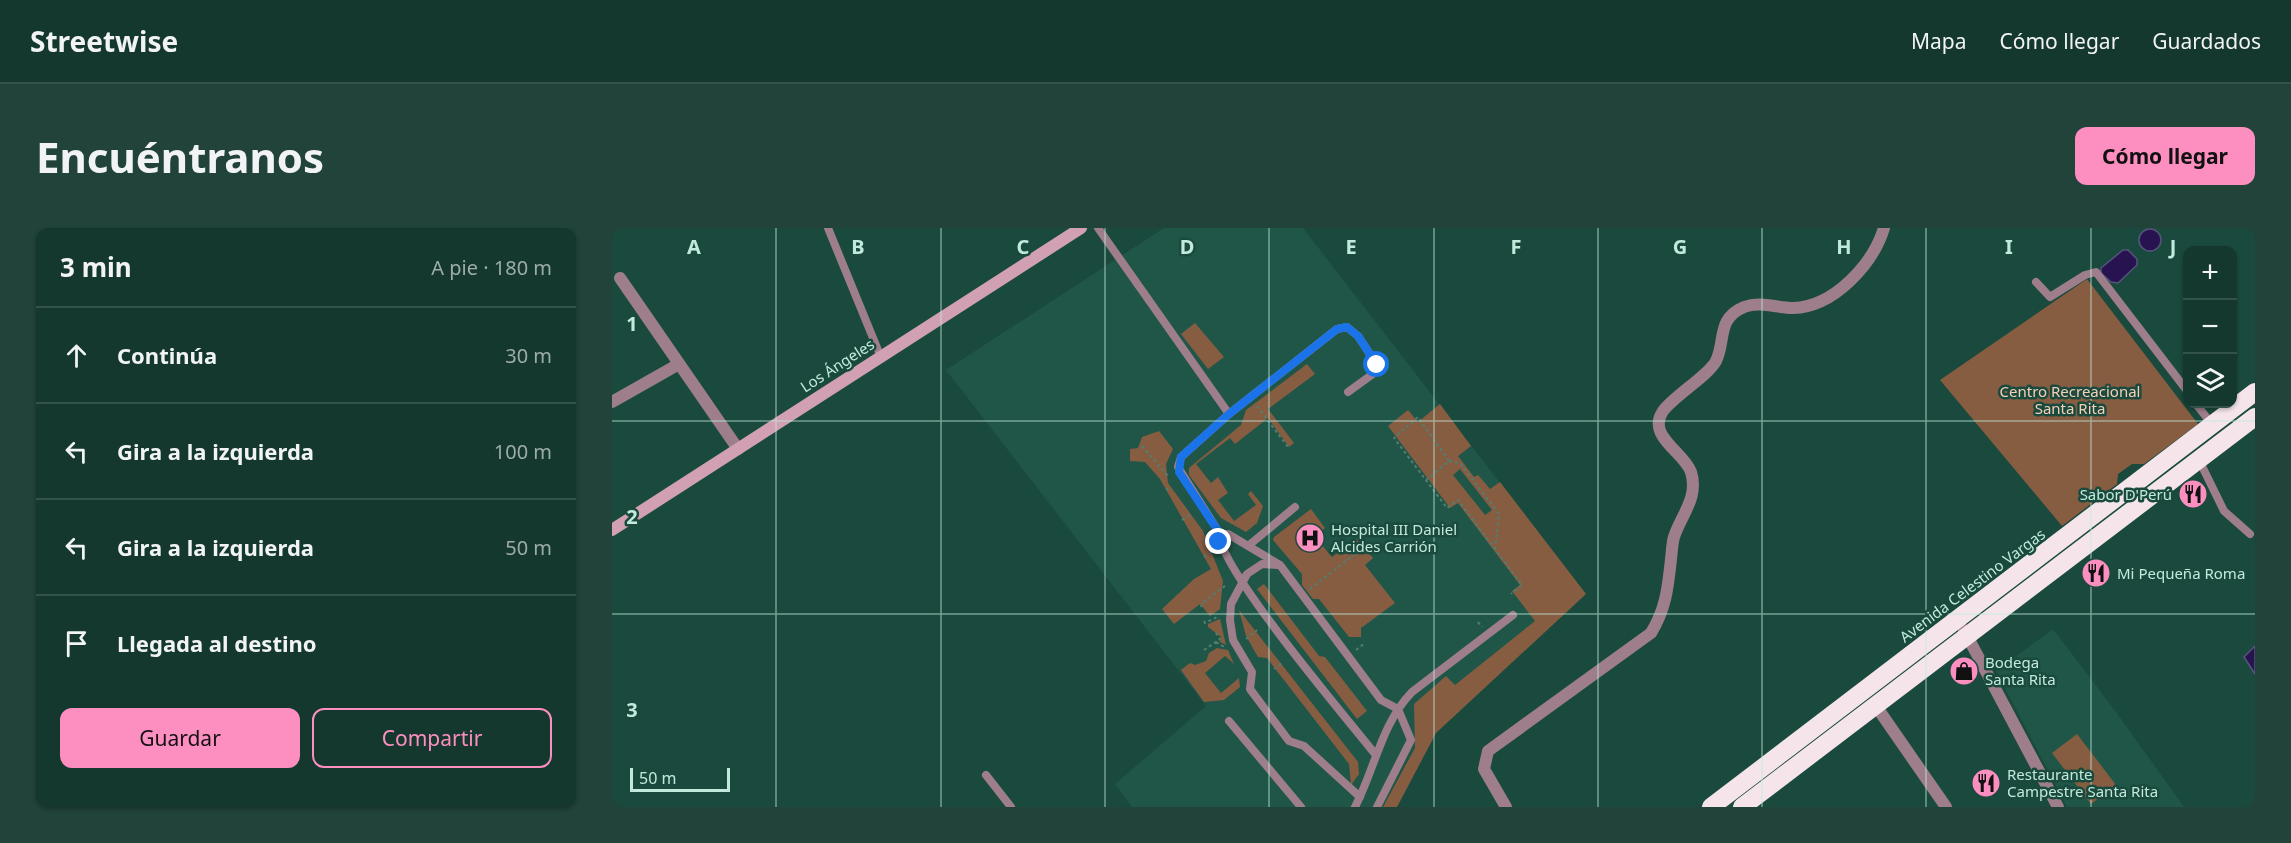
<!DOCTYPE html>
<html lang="es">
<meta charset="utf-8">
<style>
body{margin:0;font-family:"Noto Sans",sans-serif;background:#21433a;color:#f1f3f6}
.controls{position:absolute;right:18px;top:18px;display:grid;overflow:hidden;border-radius:12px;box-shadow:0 2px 4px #0004}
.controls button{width:54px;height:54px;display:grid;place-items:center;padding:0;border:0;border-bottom:2px solid #33524a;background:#14382e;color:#f1f3f6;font:30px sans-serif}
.scale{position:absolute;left:18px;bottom:15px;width:100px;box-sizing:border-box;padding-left:6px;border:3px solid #c1eadc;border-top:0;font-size:16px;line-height:21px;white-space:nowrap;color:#c1eadc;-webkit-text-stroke:4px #1a4a3d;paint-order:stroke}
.stop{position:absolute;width:18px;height:18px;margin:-14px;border:4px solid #1a73e8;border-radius:50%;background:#fff}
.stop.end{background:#1a73e8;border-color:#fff;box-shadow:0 2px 6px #0008}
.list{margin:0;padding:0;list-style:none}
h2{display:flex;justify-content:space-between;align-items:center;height:78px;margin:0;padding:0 24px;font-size:26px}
h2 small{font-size:20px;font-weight:400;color:#9dacaa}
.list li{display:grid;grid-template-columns:39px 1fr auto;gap:18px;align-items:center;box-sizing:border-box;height:96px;padding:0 24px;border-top:2px solid #33524a}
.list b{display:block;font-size:22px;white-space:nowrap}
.list em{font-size:20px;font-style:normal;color:#9dacaa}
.actions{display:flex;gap:12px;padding:18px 24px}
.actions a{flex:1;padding:14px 0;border:2px solid #fd8ec0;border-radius:12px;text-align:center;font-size:21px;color:#fd8ec0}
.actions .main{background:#fd8ec0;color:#111}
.icon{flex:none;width:33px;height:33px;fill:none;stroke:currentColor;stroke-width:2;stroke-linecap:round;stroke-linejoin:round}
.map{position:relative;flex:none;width:1643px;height:579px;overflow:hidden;border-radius:12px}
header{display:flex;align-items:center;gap:36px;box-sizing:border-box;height:84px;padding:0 30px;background:#14382e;border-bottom:2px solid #33524a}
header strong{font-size:28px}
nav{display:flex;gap:33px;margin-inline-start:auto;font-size:21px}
.intro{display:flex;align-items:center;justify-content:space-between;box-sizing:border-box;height:144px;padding:0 36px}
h1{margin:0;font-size:42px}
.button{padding:15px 27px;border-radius:12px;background:#fd8ec0;color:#111;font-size:21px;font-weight:700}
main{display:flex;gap:36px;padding:0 36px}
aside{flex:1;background:#14382e;border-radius:12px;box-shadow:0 2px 4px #0004}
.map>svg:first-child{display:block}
.built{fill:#205648}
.green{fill:#875d42;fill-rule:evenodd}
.water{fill:#281351;stroke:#56547b;stroke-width:1.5}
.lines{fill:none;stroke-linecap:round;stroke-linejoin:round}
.path{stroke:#517e71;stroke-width:2;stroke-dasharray:3 3;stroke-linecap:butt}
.lane{stroke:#9d7e8a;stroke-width:8}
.street{stroke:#9d7e8a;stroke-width:12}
.secondary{stroke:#d1a0b3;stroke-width:12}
.highway{stroke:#f5e5eb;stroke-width:18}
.route{stroke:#1a73e8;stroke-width:8}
.grid{fill:none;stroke:#c1eadc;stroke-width:1.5;stroke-opacity:0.55}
.labels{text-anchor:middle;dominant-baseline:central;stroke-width:5;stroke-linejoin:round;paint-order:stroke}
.street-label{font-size:15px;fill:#c1eadc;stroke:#1a4a3d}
.park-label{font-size:15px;fill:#f6cfb7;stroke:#1a4a3d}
.poi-label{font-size:15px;fill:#c1eadc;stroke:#1a4a3d;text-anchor:start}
.grid-label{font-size:20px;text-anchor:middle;font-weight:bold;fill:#c1eadc;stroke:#1a4a3d;stroke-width:5;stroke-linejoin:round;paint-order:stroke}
</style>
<header>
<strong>Streetwise</strong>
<nav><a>Mapa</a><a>Cómo llegar</a><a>Guardados</a></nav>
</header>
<div class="intro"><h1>Encuéntranos</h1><a class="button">Cómo llegar</a></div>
<main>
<aside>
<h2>3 min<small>A pie · 180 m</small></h2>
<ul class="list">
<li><svg class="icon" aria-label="ahead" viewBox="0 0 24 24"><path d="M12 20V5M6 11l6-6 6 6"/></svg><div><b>Continúa</b></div><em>30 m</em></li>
<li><svg class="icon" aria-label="left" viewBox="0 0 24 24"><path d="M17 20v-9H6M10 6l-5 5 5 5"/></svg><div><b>Gira a la izquierda</b></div><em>100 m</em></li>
<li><svg class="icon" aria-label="left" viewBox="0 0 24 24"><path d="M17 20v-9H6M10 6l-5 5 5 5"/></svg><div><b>Gira a la izquierda</b></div><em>50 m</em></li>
<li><svg class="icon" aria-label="arrive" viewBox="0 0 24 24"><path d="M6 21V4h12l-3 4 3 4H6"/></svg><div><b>Llegada al destino</b></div></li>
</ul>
<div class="actions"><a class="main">Guardar</a><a>Compartir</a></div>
</aside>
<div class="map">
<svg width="1643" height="579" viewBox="0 0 1643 579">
<rect width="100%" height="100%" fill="#1a4a3d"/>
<path class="built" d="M 552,0 L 691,0 L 974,366 L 824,505 L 785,579 L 520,579 L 503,556 L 594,478 L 334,142 Z
M 1441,401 L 1504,484 L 1572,579 L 1455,579 L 1384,443 Z"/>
<path class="green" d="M 1475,51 L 1586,196 L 1532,236 L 1520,236 L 1506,246 L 1505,256 L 1450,298 L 1328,152 Z
M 583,95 L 612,129 L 596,141 L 569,106 Z
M 695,136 L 703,146 L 656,181 L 682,215 L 677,219 L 656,190 L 623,216 L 618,210 L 584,236 L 599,255 L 606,249 L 616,265 L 606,272 L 622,293 L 644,277 L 636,266 L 639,263 L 651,278 L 645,295 L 634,304 L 609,290 L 577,247 L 577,240 L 629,197 L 634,182 Z
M 828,176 L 859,218 L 846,228 L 862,249 L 866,247 L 878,261 L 888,254 L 974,366 L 824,505 L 785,579 L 771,579 L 803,520 L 802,476 L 834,448 L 843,457 L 923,393 L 900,363 L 908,357 L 846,275 L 838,280 L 776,198 L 796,182 L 806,194 ZM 848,241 L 880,282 L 873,287 L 841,247 Z
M 547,203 L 561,221 L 554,236 L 556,255 L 591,303 L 611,353 L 608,381 L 598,388 L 588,376 L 562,396 L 550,381 L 582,351 L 599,341 L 548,251 L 533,234 L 518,233 L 518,221 L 526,220 L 530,209 Z
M 699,281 L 713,300 L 703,309 L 720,329 L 745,311 L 761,330 L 753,337 L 783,375 L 749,400 L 749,409 L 737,409 L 707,371 L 701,371 L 690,357 L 690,346 L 661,312 L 662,309 Z
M 652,356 L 707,428 L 713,429 L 755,483 L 745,491 L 645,361 Z
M 627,382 L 746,534 L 747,546 L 739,557 L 737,536 L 655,430 L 646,429 L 634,408 Z
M 608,391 L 614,417 L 608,414 L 609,409 L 596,399 L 596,396 Z
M 605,420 L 616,422 L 622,436 L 613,428 L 593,445 L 609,465 L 627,450 L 628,459 L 612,472 L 592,474 L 569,442 L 578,435 L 583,437 L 594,433 L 597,425 Z
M 1465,506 L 1504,557 L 1479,576 L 1440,525 Z"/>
<path class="water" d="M1527 12a11 11 0 1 1 22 0a11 11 0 1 1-22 0Z
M 1511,22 L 1516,22 L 1525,31 L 1525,37 L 1506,55 L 1499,54 L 1489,45 L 1489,40 Z
M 1643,418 L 1643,446 L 1632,429 Z"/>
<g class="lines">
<path class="path" d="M 645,178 L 676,219
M 530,218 L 557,249
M 837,233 L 848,235 L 887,286 L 883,321
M 814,252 L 837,233 L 806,189 L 782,210 L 835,280 L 846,272 L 910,357 L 899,366
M 554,262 L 559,259
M 570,292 L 579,286
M 592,329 L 600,323
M 698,361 L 752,319
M 589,379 L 590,375 L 613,358
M 592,393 L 593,395 L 607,388
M 866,394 L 870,399
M 634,411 L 645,402
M 604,414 L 614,420
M 592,422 L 608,411 L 604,405
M 744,422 L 753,415
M 662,441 L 670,435"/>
<path class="lane" d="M 216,0 L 268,127
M 486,0 L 617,186
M 1424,54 L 1438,69 L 1473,47 L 1484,44 L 1576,164
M 736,164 L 765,143 L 765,137 L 746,108 L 735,99 L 725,101 L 617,186 L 569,229 L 566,239 L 608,306 C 604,337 737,493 763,526
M 1584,176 L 1599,195
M 1587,232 L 1612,283 L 1638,306
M 608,306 L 616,306 L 668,337 L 769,472 L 786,481 L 799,512 L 765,579
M 636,318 L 683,279
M 666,337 L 650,336 L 635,346 L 619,376 L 618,392 L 621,412 L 640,444 L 638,461 L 677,513 L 692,518 L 748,569
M 617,493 L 689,579
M 374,547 L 399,579
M 743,579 C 763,541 769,496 800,464 L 901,387"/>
<path class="street" d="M 8,50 L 126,221
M 0,174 L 67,136
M 1352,402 L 1446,579
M 1264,478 L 1334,579
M 894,579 L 872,541 L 876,523 L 1039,405 C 1054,381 1056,359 1059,331 C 1060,324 1060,315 1062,309 C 1069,287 1087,270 1079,244 C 1072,224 1034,208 1051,183 C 1063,167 1096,148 1104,133 C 1114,113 1104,91 1132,79 C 1148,73 1165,80 1181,80 C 1222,79 1261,36 1272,0"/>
<path class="secondary" d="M 0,302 L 469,0"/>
<path class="highway" d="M 1099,579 L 1643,164
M 1130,579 L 1643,189"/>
</g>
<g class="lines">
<path class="route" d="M 607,314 L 608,306 L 567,244 L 569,229 L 617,186 L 725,101 L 735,99 L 746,108 L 765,137"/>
</g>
<path class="grid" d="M 164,0 L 164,579M 329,0 L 329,579M 493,0 L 493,579M 657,0 L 657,579M 822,0 L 822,579M 986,0 L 986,579M 1150,0 L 1150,579M 1314,0 L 1314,579M 1479,0 L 1479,579M 0,193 L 1643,193M 0,386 L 1643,386"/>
<defs>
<g id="restaurant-disc" transform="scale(1.5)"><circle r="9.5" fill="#fd8ec0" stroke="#1a4a3d"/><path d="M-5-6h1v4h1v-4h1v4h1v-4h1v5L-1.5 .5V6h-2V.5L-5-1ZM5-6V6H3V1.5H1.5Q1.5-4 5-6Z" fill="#111"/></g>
<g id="hospital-disc" transform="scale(1.5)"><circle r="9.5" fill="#fd8ec0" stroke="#1a4a3d"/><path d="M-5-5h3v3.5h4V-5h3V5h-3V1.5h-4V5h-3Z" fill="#111"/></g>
<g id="shop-disc" transform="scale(1.5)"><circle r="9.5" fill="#fd8ec0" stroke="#1a4a3d"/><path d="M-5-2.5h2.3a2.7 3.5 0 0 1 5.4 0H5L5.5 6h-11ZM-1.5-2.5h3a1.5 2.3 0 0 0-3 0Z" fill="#111"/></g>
</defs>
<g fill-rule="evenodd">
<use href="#restaurant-disc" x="1581" y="266"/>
<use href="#hospital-disc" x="698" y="310"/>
<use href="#restaurant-disc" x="1484" y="345"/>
<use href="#shop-disc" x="1352" y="443"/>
<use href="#restaurant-disc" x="1374" y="555"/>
</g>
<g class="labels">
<g class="street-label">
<text transform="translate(225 137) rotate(-33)">Los Ángeles</text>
<text transform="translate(1360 357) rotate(-37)">Avenida Celestino Vargas</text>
</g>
<g class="park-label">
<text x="1458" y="163">Centro Recreacional<tspan x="1458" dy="17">Santa Rita</tspan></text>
</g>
<g class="poi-label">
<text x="1560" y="266" text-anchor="end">Sabor D'Perú</text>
<text x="719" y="301">Hospital III Daniel<tspan x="719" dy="17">Alcides Carrión</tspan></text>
<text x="1505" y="345">Mi Pequeña Roma</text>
<text x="1373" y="434">Bodega<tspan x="1373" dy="17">Santa Rita</tspan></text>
<text x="1395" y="546">Restaurante<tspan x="1395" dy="17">Campestre Santa Rita</tspan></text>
</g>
</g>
<g class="grid-label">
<text x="82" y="26">A</text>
<text x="246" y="26">B</text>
<text x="411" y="26">C</text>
<text x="575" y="26">D</text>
<text x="739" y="26">E</text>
<text x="904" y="26">F</text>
<text x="1068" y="26">G</text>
<text x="1232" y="26">H</text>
<text x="1397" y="26">I</text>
<text x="1561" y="26">J</text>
<text x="20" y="103">1</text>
<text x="20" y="296">2</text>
<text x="20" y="489">3</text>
</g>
</svg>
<div class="controls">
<button>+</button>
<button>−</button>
<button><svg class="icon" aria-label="layers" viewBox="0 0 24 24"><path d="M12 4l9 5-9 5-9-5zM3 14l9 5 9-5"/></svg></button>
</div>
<div class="scale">50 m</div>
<div class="stop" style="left:765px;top:137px"></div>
<div class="stop end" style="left:607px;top:314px"></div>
</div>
</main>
